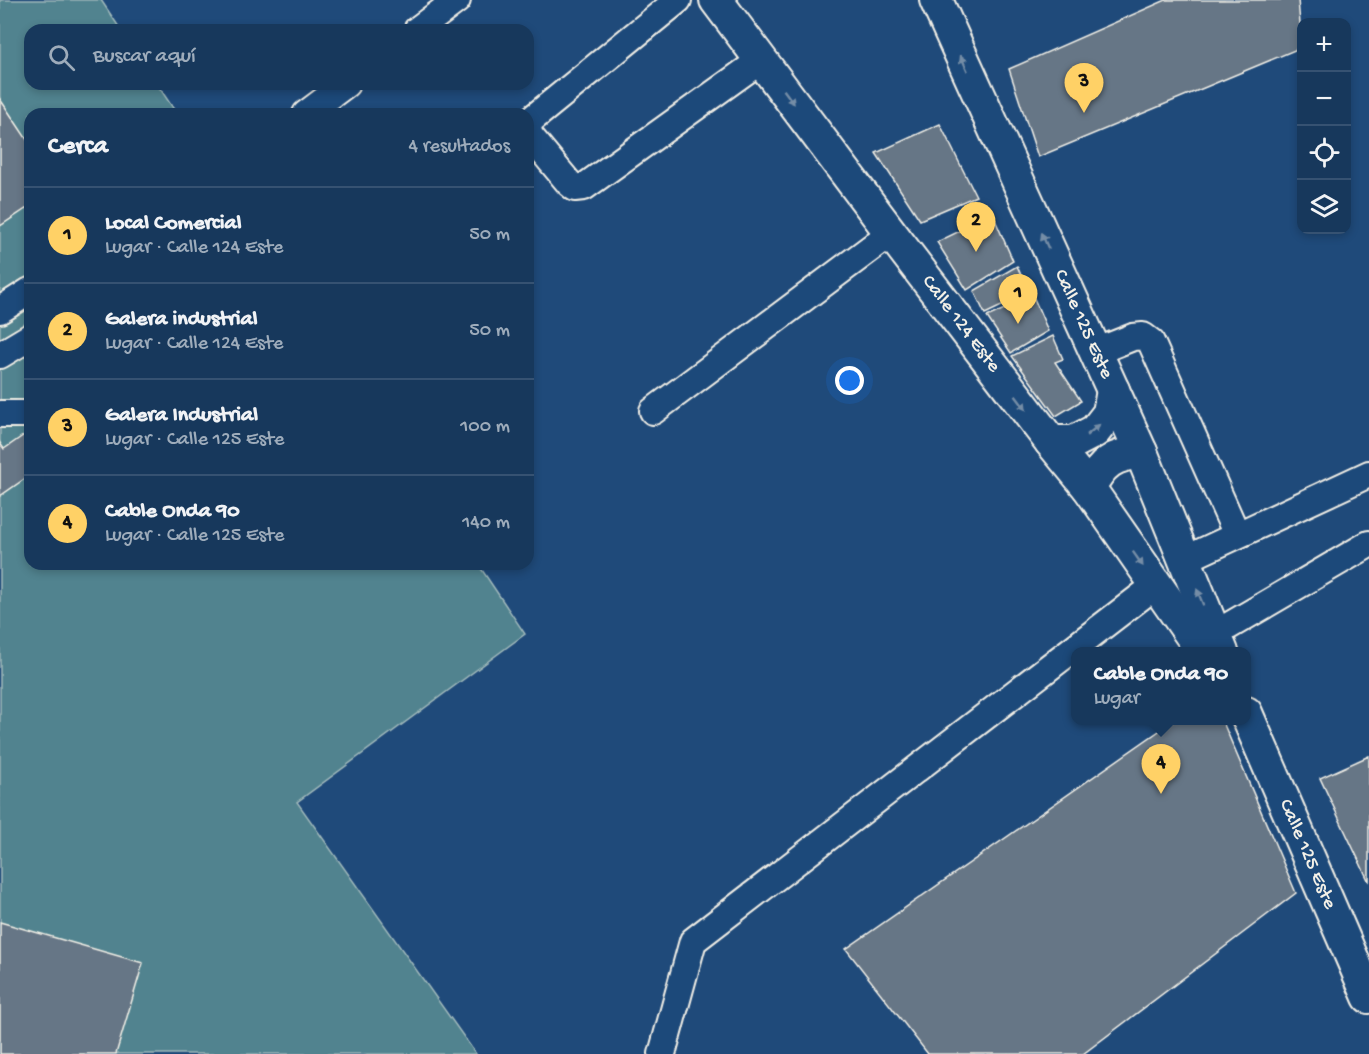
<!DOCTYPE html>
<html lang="es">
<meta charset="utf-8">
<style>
body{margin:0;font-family:"Gochi Hand",sans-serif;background:#244365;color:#f1f3f6}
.controls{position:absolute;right:18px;top:18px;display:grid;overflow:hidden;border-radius:12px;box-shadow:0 3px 9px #0003}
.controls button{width:54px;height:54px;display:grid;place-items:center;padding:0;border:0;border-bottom:2px solid #365272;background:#17385c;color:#f1f3f6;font:30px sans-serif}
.you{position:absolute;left:850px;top:381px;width:21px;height:21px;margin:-15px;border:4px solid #fff;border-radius:50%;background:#1a73e8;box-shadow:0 0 0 9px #1a73e833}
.badge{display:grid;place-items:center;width:39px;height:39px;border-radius:50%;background:#ffd166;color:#111;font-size:20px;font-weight:700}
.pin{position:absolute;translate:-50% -50px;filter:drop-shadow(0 2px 3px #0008)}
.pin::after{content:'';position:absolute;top:32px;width:21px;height:18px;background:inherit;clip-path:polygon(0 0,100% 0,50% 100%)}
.popup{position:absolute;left:1071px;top:647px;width:180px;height:78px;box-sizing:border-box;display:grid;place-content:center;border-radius:12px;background:#17385c;filter:drop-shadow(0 2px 4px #0005);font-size:20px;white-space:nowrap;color:#9eacbb}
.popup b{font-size:22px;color:#f1f3f6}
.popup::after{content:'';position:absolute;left:50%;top:100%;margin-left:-12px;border:12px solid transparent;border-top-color:#17385c}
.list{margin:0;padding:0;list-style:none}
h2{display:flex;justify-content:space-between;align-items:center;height:78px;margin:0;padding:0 24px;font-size:26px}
h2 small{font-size:20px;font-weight:400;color:#9eacbb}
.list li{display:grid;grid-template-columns:39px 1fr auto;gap:18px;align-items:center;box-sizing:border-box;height:96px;padding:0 24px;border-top:2px solid #365272}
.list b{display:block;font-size:22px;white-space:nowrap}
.list p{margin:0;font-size:20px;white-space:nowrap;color:#9eacbb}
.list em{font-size:20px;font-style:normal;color:#9eacbb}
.icon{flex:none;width:33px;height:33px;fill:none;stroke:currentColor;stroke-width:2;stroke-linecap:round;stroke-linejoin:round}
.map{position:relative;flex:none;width:1369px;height:1054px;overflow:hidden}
.search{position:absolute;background:#17385c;box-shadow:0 3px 9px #0003;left:24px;top:24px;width:510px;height:66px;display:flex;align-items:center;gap:15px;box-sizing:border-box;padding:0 21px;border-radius:18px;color:#9eacbb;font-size:22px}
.panel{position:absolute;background:#17385c;box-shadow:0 3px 9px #0003;left:24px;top:108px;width:510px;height:462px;border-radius:18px}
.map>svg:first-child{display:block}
.green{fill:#51838f;stroke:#a2babc;stroke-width:1.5}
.building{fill:#667686;stroke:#f4f1e8;stroke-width:1.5}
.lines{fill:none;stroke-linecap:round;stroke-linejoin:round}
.minor-casing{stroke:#f4f1e8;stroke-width:30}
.major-casing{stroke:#f4f1e8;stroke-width:36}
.minor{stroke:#1f4a7a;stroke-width:26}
.major{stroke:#1f4a7a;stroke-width:32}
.oneway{fill:#748da6}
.labels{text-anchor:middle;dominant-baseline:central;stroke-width:6;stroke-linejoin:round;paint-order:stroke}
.street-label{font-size:20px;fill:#f4f1e8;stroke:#1f4a7a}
</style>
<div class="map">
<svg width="1369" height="1054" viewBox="0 0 1369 1054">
<rect width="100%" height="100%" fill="#1f4a7a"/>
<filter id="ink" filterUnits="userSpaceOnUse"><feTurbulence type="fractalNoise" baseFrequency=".0167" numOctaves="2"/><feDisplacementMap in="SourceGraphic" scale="12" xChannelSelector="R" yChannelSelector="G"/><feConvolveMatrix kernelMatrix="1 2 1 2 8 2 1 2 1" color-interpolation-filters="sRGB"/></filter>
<g filter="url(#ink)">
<path class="green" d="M 0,0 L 101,0 L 121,30 L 30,30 L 30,84 L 157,84 L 177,114 L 30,114 L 30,564 L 478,564 L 525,634 L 297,802 L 476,1054 L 0,1054 Z"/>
<path class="building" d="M 1166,0 L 1298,0 L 1302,47 L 1038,157 L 1009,69 Z
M 0,99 L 30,144 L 30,206 L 0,226 Z
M 940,124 L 976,196 L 920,220 L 876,153 Z
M 993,215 L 1013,261 L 967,290 L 937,242 Z
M 1017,266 L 1029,293 L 985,314 L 974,291 Z
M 1033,296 L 1048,331 L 1011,353 L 987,317 Z
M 1053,336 L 1063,359 L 1055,362 L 1081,401 L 1056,416 L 1012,356 Z
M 30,431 L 30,475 L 0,496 L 0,443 L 4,449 Z
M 1175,720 L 1222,720 L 1296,893 L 1083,1054 L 928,1054 L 846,949 Z
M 1369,756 L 1369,882 L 1320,778 Z
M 0,922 L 143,963 L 116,1054 L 0,1054 Z"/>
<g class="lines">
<g class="minor-casing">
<path id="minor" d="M 417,30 L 457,0
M 306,114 L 346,84
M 528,125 L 532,119 L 678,0
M 528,129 L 530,136 L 569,183 L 575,188 L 584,187 L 761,60
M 0,310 L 30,291
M 1095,352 L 1133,337 L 1143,336 L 1151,342 L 1237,535
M 0,355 L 30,337
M 653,411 L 891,233
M 0,414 L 26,414 L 30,413
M 1184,560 L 1369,474
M 1215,634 L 1369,544
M 662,1054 L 693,941 L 1156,585"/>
</g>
<g class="major-casing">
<g id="major">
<path id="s1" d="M 716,0 L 891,233 L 1051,442 L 1089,488 L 1203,652"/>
<path id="s2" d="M 936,0 L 1141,452 L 1222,652"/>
<path d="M 1051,442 L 1074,442 L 1095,431 L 1109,413 L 1113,390"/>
<path d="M 1089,488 C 1102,463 1113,455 1141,452"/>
<path id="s3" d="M 1246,713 L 1369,997"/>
</g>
</g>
<use href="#minor" class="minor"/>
<use href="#major" class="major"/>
</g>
<defs><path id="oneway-solid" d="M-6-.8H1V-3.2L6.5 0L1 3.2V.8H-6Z" transform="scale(1.5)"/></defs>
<g class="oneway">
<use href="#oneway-solid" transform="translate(964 63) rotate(-114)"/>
<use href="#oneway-solid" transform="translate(789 97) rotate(53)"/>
<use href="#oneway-solid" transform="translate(1045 241) rotate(-114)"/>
<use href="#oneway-solid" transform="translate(1021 403) rotate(53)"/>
<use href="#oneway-solid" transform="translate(1093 430) rotate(-40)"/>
<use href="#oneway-solid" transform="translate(1138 559) rotate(55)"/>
<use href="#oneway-solid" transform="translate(1200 597) rotate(-112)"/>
</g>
</g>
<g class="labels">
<g class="street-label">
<text stroke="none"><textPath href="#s2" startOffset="356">Calle 125 Este</textPath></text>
<text stroke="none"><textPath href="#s1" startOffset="406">Calle 124 Este</textPath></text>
<text stroke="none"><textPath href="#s3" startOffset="154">Calle 125 Este</textPath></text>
</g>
</g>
</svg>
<div class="controls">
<button>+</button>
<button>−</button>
<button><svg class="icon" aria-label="locate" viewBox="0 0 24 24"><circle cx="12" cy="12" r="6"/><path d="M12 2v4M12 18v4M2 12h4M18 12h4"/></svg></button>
<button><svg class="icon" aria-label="layers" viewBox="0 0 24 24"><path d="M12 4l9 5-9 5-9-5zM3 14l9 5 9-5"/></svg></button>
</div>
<div class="you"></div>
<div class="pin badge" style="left:1018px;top:324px">1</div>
<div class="pin badge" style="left:976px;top:252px">2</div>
<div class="pin badge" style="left:1084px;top:113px">3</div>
<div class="pin badge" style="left:1161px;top:794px">4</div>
<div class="popup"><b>Cable Onda 90</b>Lugar</div>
<div class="search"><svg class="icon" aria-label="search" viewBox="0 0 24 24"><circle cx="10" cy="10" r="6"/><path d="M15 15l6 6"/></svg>Buscar aquí</div>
<section class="panel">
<h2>Cerca<small>4 resultados</small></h2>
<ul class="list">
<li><span class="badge">1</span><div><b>Local Comercial</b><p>Lugar · Calle 124 Este</p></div><em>50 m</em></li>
<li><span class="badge">2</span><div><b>Galera industrial</b><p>Lugar · Calle 124 Este</p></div><em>50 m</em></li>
<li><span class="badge">3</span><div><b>Galera Industrial</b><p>Lugar · Calle 125 Este</p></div><em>100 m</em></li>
<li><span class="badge">4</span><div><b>Cable Onda 90</b><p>Lugar · Calle 125 Este</p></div><em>140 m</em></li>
</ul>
</section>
</div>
